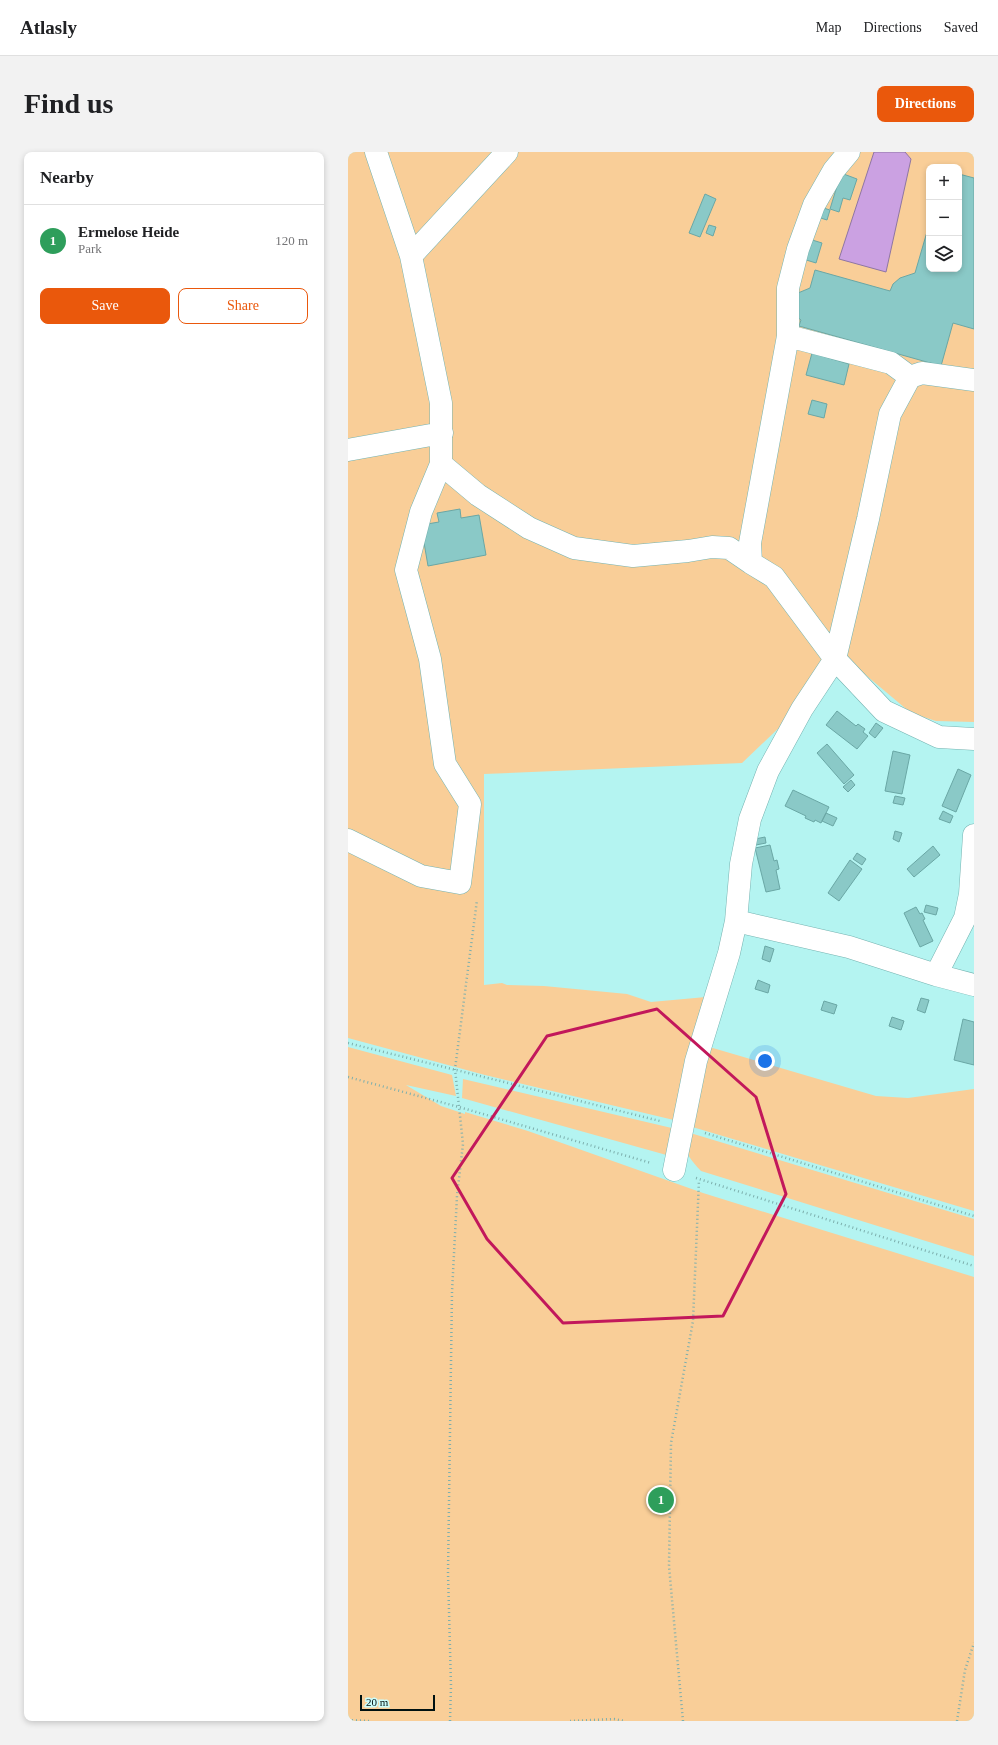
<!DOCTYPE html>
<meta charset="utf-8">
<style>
body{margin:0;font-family:Georgia,serif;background:#f2f2f2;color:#202124}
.controls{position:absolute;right:12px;top:12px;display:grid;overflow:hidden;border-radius:8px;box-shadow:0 2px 6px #0003}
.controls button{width:36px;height:36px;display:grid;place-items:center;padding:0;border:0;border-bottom:1px solid #e0e0e0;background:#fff;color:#202124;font:20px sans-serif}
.scale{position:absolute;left:12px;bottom:10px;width:75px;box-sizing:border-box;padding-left:4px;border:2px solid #011;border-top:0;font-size:11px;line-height:14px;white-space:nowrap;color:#011;-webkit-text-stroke:3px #ccfefc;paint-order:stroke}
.you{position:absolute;left:417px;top:909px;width:14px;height:14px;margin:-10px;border:3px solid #fff;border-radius:50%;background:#1a73e8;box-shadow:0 0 0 6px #1a73e833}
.badge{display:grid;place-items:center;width:26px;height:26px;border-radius:50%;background:#ea580c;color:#fff;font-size:13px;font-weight:700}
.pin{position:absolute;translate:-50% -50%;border:2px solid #fff;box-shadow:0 1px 4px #0006}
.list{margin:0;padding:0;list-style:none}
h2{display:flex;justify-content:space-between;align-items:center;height:52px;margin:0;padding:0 16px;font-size:17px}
h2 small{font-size:13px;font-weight:400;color:#757577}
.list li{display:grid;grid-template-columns:26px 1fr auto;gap:12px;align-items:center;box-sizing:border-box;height:72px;padding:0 16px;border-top:1px solid #e0e0e0}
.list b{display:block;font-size:15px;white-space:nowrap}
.list p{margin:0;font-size:13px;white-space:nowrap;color:#757577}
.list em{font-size:13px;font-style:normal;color:#757577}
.actions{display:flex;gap:8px;padding:12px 16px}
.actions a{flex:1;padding:9px 0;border:1px solid #ea580c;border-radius:8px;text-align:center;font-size:14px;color:#ea580c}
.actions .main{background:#ea580c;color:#fff}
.icon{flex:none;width:22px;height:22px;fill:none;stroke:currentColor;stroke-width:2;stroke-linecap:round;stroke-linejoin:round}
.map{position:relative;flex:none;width:626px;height:1569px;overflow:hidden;border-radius:8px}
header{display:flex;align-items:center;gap:24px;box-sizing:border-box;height:56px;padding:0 20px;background:#fff;border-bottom:1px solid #e0e0e0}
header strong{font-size:19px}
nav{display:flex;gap:22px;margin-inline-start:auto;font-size:14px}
.intro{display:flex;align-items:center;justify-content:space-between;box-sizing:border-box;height:96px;padding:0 24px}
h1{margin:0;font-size:28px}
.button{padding:10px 18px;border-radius:8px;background:#ea580c;color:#fff;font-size:14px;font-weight:700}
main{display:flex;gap:24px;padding:0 24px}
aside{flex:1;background:#fff;border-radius:8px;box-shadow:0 2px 6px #0003}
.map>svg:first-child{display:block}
.green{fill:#f9ce98;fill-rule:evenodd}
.water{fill:#cba1e2;stroke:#8e76a3}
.building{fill:#8ac9c7;stroke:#6aa7a5}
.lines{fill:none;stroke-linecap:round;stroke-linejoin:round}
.minor-casing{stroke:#75b3b1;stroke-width:23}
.path{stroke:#7dafad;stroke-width:2.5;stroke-dasharray:1 3;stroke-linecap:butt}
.minor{stroke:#fff;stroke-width:22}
.marked{fill:none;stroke:#c2185b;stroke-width:3;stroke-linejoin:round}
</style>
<header>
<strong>Atlasly</strong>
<nav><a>Map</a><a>Directions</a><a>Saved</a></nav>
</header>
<div class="intro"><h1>Find us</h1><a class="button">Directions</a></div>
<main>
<aside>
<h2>Nearby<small></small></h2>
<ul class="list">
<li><span class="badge" style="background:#2e9e5b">1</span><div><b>Ermelose Heide</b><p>Park</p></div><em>120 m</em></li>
</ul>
<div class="actions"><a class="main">Save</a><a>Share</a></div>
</aside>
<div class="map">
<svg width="626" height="1569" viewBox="0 0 626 1569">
<rect width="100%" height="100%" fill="#b4f4f1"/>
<path class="green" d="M 0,0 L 626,0 L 626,570 L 588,569 L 563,561 L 501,509 L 394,611 L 136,622 L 136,833 L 154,831 L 159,833 L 196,834 L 279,842 L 303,850 L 358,845 L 330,969 L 137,923 L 0,886 ZM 581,15 L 611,15 L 611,117 L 581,117 Z
M 358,894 L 528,944 L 560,946 L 626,937 L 626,1059 L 341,974 Z
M 0,895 L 104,923 L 108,944 L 58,933 L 93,954 L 117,962 L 117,960 L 180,979 L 355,1041 L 626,1125 L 626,1569 L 0,1569 Z
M 115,927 L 328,977 L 322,1004 L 114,946 Z
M 339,980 L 626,1067 L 626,1104 L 353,1019 C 339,1004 336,1000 339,980 Z"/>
<path class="water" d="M 526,0 L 557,0 L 563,7 L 538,120 L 491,107 Z"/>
<path class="building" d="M 493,21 L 509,27 L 502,48 L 495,46 L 491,60 L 482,57 Z
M 611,22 L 626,26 L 626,177 L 605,171 L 593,214 L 451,174 L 453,168 L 448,164 L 450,141 L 462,136 L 467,118 L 542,139 L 545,132 L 552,126 L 567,121 L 581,73 L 581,117 L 611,117 Z
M 357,42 L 368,47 L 352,85 L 341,81 Z
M 469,54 L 482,58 L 479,68 L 466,64 Z
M 361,73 L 368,75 L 365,84 L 358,81 Z
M 461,87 L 474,91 L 468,111 L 455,107 Z
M 464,201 L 501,212 L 496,233 L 458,223 Z
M 464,248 L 479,252 L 476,266 L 460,262 Z
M 112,357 L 113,366 L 131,363 L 138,403 L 80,414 L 73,373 L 91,370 L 89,361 Z
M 489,559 L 508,574 L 510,572 L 517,577 L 515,580 L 520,584 L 509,597 L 478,573 Z
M 528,571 L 535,576 L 527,586 L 521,581 Z
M 479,592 L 506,623 L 496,632 L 469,601 Z
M 545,599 L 562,603 L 554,642 L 537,639 Z
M 610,617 L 623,623 L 608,660 L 594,654 Z
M 503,628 L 507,633 L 500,640 L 495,635 Z
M 445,638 L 481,655 L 473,671 L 467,668 L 466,670 L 457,666 L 458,664 L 437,654 Z
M 547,644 L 557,646 L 555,653 L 545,651 Z
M 595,659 L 605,664 L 602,671 L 591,667 Z
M 478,661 L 489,666 L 485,674 L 474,669 Z
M 547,679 L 554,681 L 551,690 L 545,687 Z
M 417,685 L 418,691 L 408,693 L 407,687 Z
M 422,693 L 426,709 L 429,708 L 431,717 L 428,718 L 432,737 L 418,740 L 407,696 Z
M 585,694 L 592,703 L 566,725 L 559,717 Z
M 509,701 L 518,707 L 514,713 L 505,707 Z
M 502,708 L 514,717 L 491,749 L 480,741 Z
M 578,753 L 590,756 L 588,763 L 576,760 Z
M 568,755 L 572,762 L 574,761 L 577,767 L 575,768 L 585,789 L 572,795 L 556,761 Z
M 417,794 L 426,797 L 422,810 L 414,807 Z
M 410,828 L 422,833 L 420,841 L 407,837 Z
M 573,846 L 581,848 L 577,861 L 569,858 Z
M 476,849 L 489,853 L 486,862 L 473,858 Z
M 544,865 L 556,869 L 553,878 L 541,874 Z
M 615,867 L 626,870 L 626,913 L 606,908 Z"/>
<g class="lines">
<g class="minor-casing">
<path id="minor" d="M 501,0 L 486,18 L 466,53 L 450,97 L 440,136 L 440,184 L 402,391 L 403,411 L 426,425 L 487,507 L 536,559 L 591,585 L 626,587
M 63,104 L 159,0
M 440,184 L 543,211 L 562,225
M 0,298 L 94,281
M 93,312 L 130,343 L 181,376 L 226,396 L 285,404 L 340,399 L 364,395 L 381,396 L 403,411
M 0,688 L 73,724 L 112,731 L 122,652 L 97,612 L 82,507 L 58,418 L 73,360 L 93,312 L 93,251 L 63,104 L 28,0
M 388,769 L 501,795 L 588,823 L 626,833
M 588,823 L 617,766 L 622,742 L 626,683
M 326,1018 L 348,909 L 381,801 L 388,769 L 393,712 L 402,667 L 420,619 L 454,557 L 487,507 L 520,367 L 542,262 L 562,225 L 574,221 L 626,228"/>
</g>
<path class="path" d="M 0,891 L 312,969
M 0,925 L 111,955 L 303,1011
M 357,981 L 626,1064
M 348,1026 L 626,1114
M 0,1568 L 22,1569
M 102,1569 L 103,1534 L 100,1421 L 104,1140 L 109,1044 L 115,992 L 107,917 L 129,748
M 222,1569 L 266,1567 L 277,1569
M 335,1569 L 321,1414 L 323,1291 L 345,1169 L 351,1028
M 609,1569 L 617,1518 L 626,1491"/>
<use href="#minor" class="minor"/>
</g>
<path class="marked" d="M 309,857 L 408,945 L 438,1042 L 375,1164 L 215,1171 L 139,1087 L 104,1026 L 199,884 Z"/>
</svg>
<div class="controls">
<button>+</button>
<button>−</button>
<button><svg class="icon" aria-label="layers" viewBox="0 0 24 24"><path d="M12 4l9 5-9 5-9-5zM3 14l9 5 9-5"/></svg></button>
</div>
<div class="scale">20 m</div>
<div class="you"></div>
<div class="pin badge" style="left:313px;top:1348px;background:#2e9e5b">1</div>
</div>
</main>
